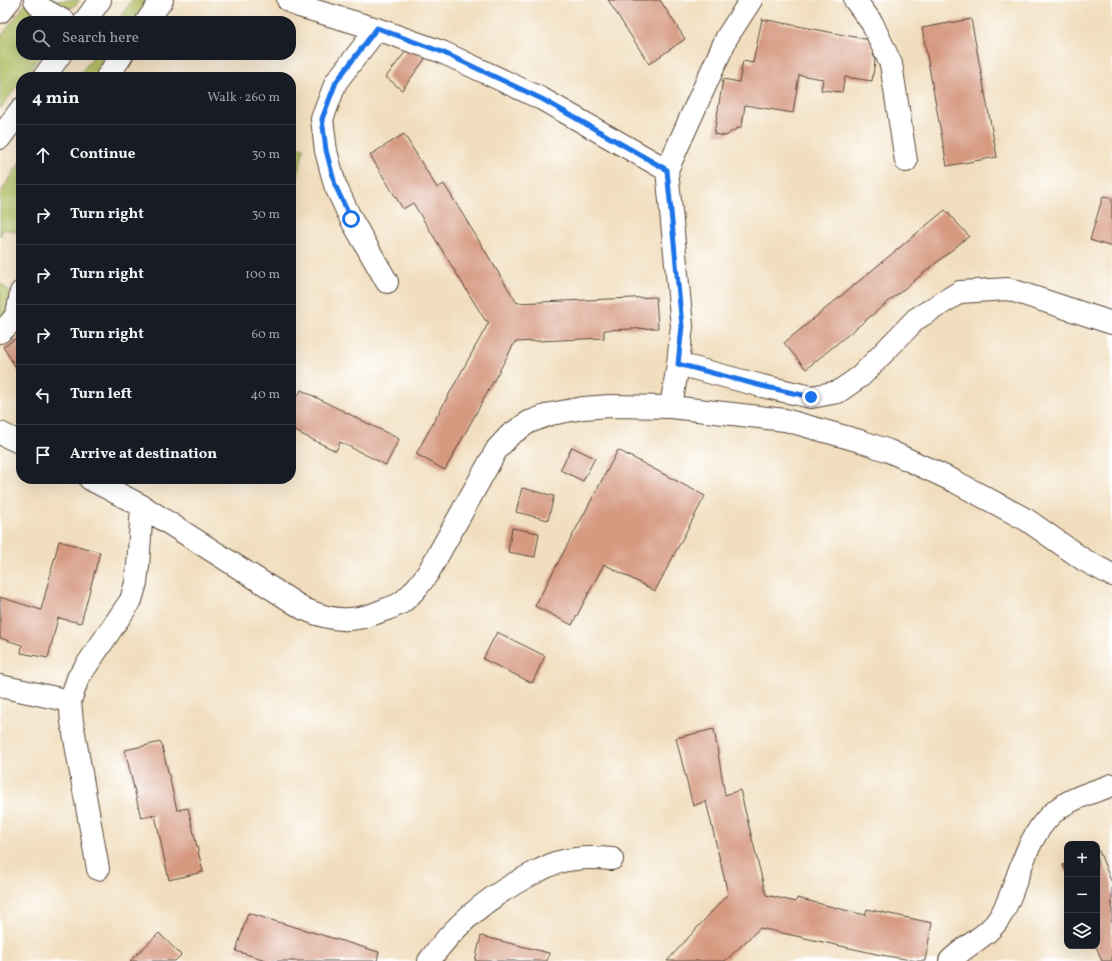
<!DOCTYPE html>
<meta charset="utf-8">
<style>
body{margin:0;font-family:Vollkorn,serif;background:#242831;color:#f1f3f6}
.controls{position:absolute;right:12px;bottom:12px;display:grid;overflow:hidden;border-radius:8px;box-shadow:0 4px 16px #0002}
.controls button{width:36px;height:36px;display:grid;place-items:center;padding:0;border:0;border-bottom:1px solid #363941;background:#171b24;color:#f1f3f6;font:20px sans-serif}
.stop{position:absolute;width:12px;height:12px;margin:-9px;border:3px solid #1a73e8;border-radius:50%;background:#fff}
.stop.end{background:#1a73e8;border-color:#fff;box-shadow:0 1px 4px #0008}
.list{margin:0;padding:0;list-style:none}
h2{display:flex;justify-content:space-between;align-items:center;height:52px;margin:0;padding:0 16px;font-size:17px}
h2 small{font-size:13px;font-weight:400;color:#9ea1a6}
.list li{display:grid;grid-template-columns:26px 1fr auto;gap:12px;align-items:center;box-sizing:border-box;height:60px;padding:0 16px;border-top:1px solid #363941}
.list b{display:block;font-size:15px;white-space:nowrap}
.list em{font-size:13px;font-style:normal;color:#9ea1a6}
.icon{flex:none;width:22px;height:22px;fill:none;stroke:currentColor;stroke-width:2;stroke-linecap:round;stroke-linejoin:round}
.map{position:relative;flex:none;width:1112px;height:961px;overflow:hidden}
.search{position:absolute;background:#171b24;box-shadow:0 4px 16px #0002;left:16px;top:16px;width:280px;height:44px;display:flex;align-items:center;gap:10px;box-sizing:border-box;padding:0 14px;border-radius:16px;color:#9ea1a6;font-size:15px}
.panel{position:absolute;background:#171b24;box-shadow:0 4px 16px #0002;left:16px;top:72px;width:280px;height:412px;border-radius:16px}
.map>svg:first-child{display:block}
.green{fill:#afbb5d;stroke:#75723e}
.building{fill:#d69a81}
.lines{fill:none;stroke-linecap:round;stroke-linejoin:round}
.minor-casing{stroke:#564536;stroke-width:24}
.minor{stroke:#fff;stroke-width:22}
.route{stroke:#1a73e8;stroke-width:5}
</style>
<div class="map">
<svg width="1112" height="961" viewBox="0 0 1112 961">
<rect width="100%" height="100%" fill="#fff"/>
<filter id="ink" filterUnits="userSpaceOnUse"><feTurbulence type="fractalNoise" baseFrequency=".025" numOctaves="2"/><feDisplacementMap in="SourceGraphic" scale="8" xChannelSelector="R" yChannelSelector="G"/><feConvolveMatrix kernelMatrix="1 2 1 2 8 2 1 2 1" color-interpolation-filters="sRGB"/></filter>
<filter id="wash" filterUnits="userSpaceOnUse"><feTurbulence type="fractalNoise" baseFrequency=".012" numOctaves="4" result="noise"/><feDisplacementMap in="SourceGraphic" scale="16" xChannelSelector="R" yChannelSelector="G"/><feGaussianBlur stdDeviation="0.9" result="paint"/><feColorMatrix in="noise" values="0 0 0 0 0 0 0 0 0 0 0 0 0 0 0 0 0 1.4 0 .05"/><feComposite in="paint" operator="in"/></filter>
<g filter="url(#wash)">
<rect width="100%" height="100%" fill="#f1debe"/>
<path class="green" d="M 48,0 L 80,0 L 74,7 L 63,9 Z
M 132,0 L 154,0 L 139,21 L 118,21 Z
M 26,3 L 44,21 L 21,21 L 21,55 L 41,55 L 24,77 L 21,77 L 21,81 L 0,109 L 0,38 Z
M 94,55 L 115,55 L 99,77 L 78,77 Z
M 291,145 L 304,148 L 294,194 L 291,194 Z
M 21,160 L 21,230 L 20,233 L 4,229 L 0,236 L 0,194 Z
M 0,283 L 13,294 L 0,325 Z"/>
<g id="blocks">
<path class="building" d="M 608,0 L 660,0 L 685,39 L 649,64 Z
M 762,19 L 870,40 L 875,61 L 872,81 L 845,77 L 842,92 L 821,90 L 823,79 L 799,75 L 793,113 L 745,105 L 742,126 L 731,132 L 726,136 L 714,134 L 723,79 L 739,82 L 743,61 L 753,63 Z
M 971,19 L 997,157 L 947,166 L 922,28 Z
M 409,47 L 425,59 L 402,90 L 386,77 Z
M 404,134 L 437,188 L 444,184 L 517,303 L 656,297 L 658,328 L 604,330 L 604,338 L 515,342 L 445,470 L 416,454 L 489,322 L 485,320 L 413,203 L 403,209 L 370,155 Z
M 1103,196 L 1112,198 L 1112,247 L 1090,240 Z
M 945,210 L 969,236 L 806,369 L 784,343 Z
M 21,335 L 21,375 L 3,347 Z
M 301,390 L 399,439 L 386,465 L 340,442 L 336,451 L 291,429 L 291,393 L 298,396 Z
M 572,447 L 595,458 L 583,481 L 560,470 Z
M 618,450 L 705,496 L 655,591 L 604,564 L 572,625 L 535,606 Z
M 522,488 L 554,496 L 548,520 L 516,512 Z
M 512,528 L 539,533 L 535,557 L 508,552 Z
M 59,541 L 100,552 L 81,623 L 58,618 L 48,658 L 21,653 L 22,645 L 0,638 L 0,597 L 41,610 Z
M 497,632 L 545,656 L 532,683 L 483,659 Z
M 714,729 L 725,795 L 740,790 L 766,895 L 796,902 L 797,898 L 865,915 L 867,909 L 932,923 L 925,961 L 917,961 L 881,955 L 760,928 L 725,961 L 667,961 L 728,894 L 706,801 L 693,806 L 676,738 Z
M 161,742 L 177,810 L 188,808 L 203,872 L 169,880 L 155,815 L 141,818 L 125,750 Z
M 1097,851 L 1099,851 L 1112,883 L 1112,961 L 1102,961 L 1096,946 Z
M 1067,863 L 1067,874 L 1063,865 Z
M 248,913 L 379,952 L 377,961 L 269,961 L 236,951 Z
M 159,933 L 181,955 L 175,961 L 130,961 Z
M 481,936 L 549,953 L 547,961 L 475,961 Z"/>
</g>
</g>
<g filter="url(#ink)">
<use href="#blocks" fill-opacity="0" stroke="#564536" stroke-width="1"/>
<g class="lines">
<g class="minor-casing">
<path id="minor" d="M 35,0 L 41,8 L 64,21
M 288,0 L 299,6 L 377,29 L 442,52 L 542,99 L 667,170
M 855,0 L 872,23 L 891,64 L 906,161
M 0,12 L 10,0
M 85,21 L 100,0
M 147,21 L 162,0
M 377,29 L 336,82 L 322,119 L 326,151 L 335,185 L 351,219 L 387,282
M 44,77 L 60,55
M 107,77 L 122,55
M 0,138 L 21,109
M 0,332 C 17,319 18,313 21,292
M 678,364 L 762,386 L 811,397 L 838,392 L 861,376 L 916,319 L 960,292 L 1008,289 L 1112,323
M 671,407 L 678,364 L 682,326 L 667,170 L 727,37 L 751,0
M 0,433 L 21,443
M 90,479 L 142,506 L 304,609 C 334,622 354,623 384,610 C 390,608 396,606 401,603 C 412,595 420,584 428,573 L 497,449 L 510,435 L 529,422 L 551,414 L 583,408 L 610,406 L 671,407 L 785,420 L 860,441 L 889,451 L 926,468 L 954,481 L 1027,520 L 1084,560 L 1112,575
M 0,686 L 70,701
M 98,869 L 72,722 L 70,701 L 78,678 L 131,600 L 136,583 L 138,566 L 142,506
M 429,961 C 456,923 493,893 536,872 C 542,869 548,866 555,863 C 574,857 593,857 612,859
M 950,961 C 965,945 989,936 1000,917 C 1009,903 1014,885 1020,869 C 1028,847 1039,822 1059,808 C 1074,797 1094,792 1112,785"/>
</g>
<use href="#minor" class="minor"/>
</g>
</g>
<g class="lines" filter="url(#ink)">
<path class="route" d="M 351,219 L 335,185 L 326,150 L 322,119 L 336,82 L 377,28 L 442,52 L 542,99 L 667,170 L 682,326 L 678,364 L 762,386 L 811,397"/>
</g>
</svg>
<div class="controls">
<button>+</button>
<button>−</button>
<button><svg class="icon" aria-label="layers" viewBox="0 0 24 24"><path d="M12 4l9 5-9 5-9-5zM3 14l9 5 9-5"/></svg></button>
</div>
<div class="stop" style="left:351px;top:219px"></div>
<div class="stop end" style="left:811px;top:397px"></div>
<div class="search"><svg class="icon" aria-label="search" viewBox="0 0 24 24"><circle cx="10" cy="10" r="6"/><path d="M15 15l6 6"/></svg>Search here</div>
<section class="panel">
<h2>4 min<small>Walk · 260 m</small></h2>
<ul class="list">
<li><svg class="icon" aria-label="ahead" viewBox="0 0 24 24"><path d="M12 20V5M6 11l6-6 6 6"/></svg><div><b>Continue</b></div><em>30 m</em></li>
<li><svg class="icon" aria-label="right" viewBox="0 0 24 24"><path d="M7 20v-9h11M14 6l5 5-5 5"/></svg><div><b>Turn right</b></div><em>30 m</em></li>
<li><svg class="icon" aria-label="right" viewBox="0 0 24 24"><path d="M7 20v-9h11M14 6l5 5-5 5"/></svg><div><b>Turn right</b></div><em>100 m</em></li>
<li><svg class="icon" aria-label="right" viewBox="0 0 24 24"><path d="M7 20v-9h11M14 6l5 5-5 5"/></svg><div><b>Turn right</b></div><em>60 m</em></li>
<li><svg class="icon" aria-label="left" viewBox="0 0 24 24"><path d="M17 20v-9H6M10 6l-5 5 5 5"/></svg><div><b>Turn left</b></div><em>40 m</em></li>
<li><svg class="icon" aria-label="arrive" viewBox="0 0 24 24"><path d="M6 21V4h12l-3 4 3 4H6"/></svg><div><b>Arrive at destination</b></div></li>
</ul>
</section>
</div>
